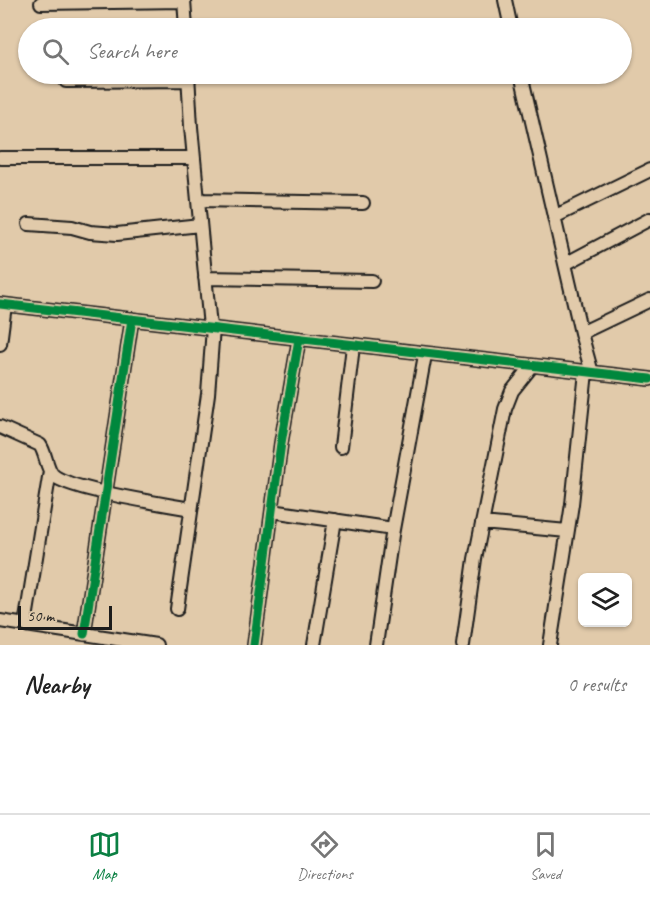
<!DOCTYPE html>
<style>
body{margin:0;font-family:Caveat,sans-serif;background:#f2f2f2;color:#222}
.controls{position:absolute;right:18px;bottom:18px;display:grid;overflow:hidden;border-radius:9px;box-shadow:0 2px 4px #0004}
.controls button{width:54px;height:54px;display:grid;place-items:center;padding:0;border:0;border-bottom:2px solid #e0e0e0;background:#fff;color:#222;font:30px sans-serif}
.scale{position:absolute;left:18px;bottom:15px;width:94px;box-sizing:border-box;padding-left:6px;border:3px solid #1c1c1c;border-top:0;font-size:16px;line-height:21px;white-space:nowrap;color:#1c1c1c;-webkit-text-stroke:4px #e1caaa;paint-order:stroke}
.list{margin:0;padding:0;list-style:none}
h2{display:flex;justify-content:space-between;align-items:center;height:78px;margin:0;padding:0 24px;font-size:26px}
h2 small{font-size:20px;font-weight:400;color:#767676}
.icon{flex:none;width:33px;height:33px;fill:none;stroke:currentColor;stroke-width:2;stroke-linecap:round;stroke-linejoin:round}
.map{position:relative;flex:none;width:650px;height:645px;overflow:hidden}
.search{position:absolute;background:#fff;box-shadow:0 2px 4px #0004;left:18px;right:18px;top:18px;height:66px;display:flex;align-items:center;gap:15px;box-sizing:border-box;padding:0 21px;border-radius:33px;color:#767676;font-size:22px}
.sheet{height:168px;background:#fff}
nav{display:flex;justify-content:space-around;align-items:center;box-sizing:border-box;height:84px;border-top:2px solid #e0e0e0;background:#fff;font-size:16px;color:#767676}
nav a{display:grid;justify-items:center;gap:3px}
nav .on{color:#0b8043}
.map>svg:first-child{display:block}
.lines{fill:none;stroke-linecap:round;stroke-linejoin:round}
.street-casing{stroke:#1c1c1c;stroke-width:16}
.street{stroke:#e1caaa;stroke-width:12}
.cycleway-casing{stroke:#e1caaa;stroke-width:13}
.cycleway{stroke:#00873e;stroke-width:9}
</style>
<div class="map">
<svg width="650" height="645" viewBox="0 0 650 645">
<rect width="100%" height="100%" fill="#e1caaa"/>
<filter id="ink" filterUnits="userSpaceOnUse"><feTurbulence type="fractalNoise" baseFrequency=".0167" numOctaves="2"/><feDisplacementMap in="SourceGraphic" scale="12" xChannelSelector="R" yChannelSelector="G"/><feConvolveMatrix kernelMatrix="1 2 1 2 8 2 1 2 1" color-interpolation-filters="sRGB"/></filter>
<g filter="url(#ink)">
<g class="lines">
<g class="street-casing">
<path id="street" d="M 184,0 L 186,28
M 505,0 L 511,28
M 41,3 L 184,1
M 188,74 L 191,127 L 210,327
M 521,74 L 581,333 L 592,373
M 66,81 L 189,80
M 0,158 L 194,158
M 198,200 L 363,203
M 554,217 L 650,170
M 29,224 L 72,227 L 90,232 L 117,234 L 200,225
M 565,264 L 650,219
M 205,278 L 372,281
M 0,304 L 650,379
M 581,333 L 650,300
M 0,344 L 5,305
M 0,427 L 40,445 C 46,454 46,466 52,474 C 66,490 166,504 191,509
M 341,447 L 353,346
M 272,511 L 393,529
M 482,523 L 567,531
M 177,609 L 208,394 L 213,328
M 0,621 L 156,645
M 25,625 L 50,471
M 84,634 L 132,319
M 254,645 L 281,443 L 299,339
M 314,645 L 335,520
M 376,645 L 392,535 L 425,355
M 463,645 L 475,559 L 505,409 L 512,391 L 532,366
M 550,645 L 572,504 L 586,372"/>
</g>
<use href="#street" class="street"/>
<g class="cycleway-casing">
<path id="cycleway" d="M 0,304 L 650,379
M 84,634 L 132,319
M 254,645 L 281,443 L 299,339"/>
</g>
<use href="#cycleway" class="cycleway"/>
</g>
</g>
</svg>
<div class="controls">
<button><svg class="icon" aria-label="layers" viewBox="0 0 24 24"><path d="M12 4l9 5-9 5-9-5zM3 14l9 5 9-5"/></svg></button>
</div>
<div class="scale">50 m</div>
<div class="search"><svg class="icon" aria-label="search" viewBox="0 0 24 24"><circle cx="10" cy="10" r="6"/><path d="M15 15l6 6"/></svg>Search here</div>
</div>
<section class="sheet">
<h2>Nearby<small>0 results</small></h2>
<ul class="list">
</ul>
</section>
<nav>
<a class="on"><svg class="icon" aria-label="map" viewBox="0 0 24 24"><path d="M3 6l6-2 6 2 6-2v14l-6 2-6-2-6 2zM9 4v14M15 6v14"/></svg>Map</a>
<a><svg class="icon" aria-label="directions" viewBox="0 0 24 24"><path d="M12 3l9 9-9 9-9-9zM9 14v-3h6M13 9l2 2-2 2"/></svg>Directions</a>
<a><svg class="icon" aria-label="saved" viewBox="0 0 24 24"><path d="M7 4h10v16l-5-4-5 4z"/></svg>Saved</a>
</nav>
